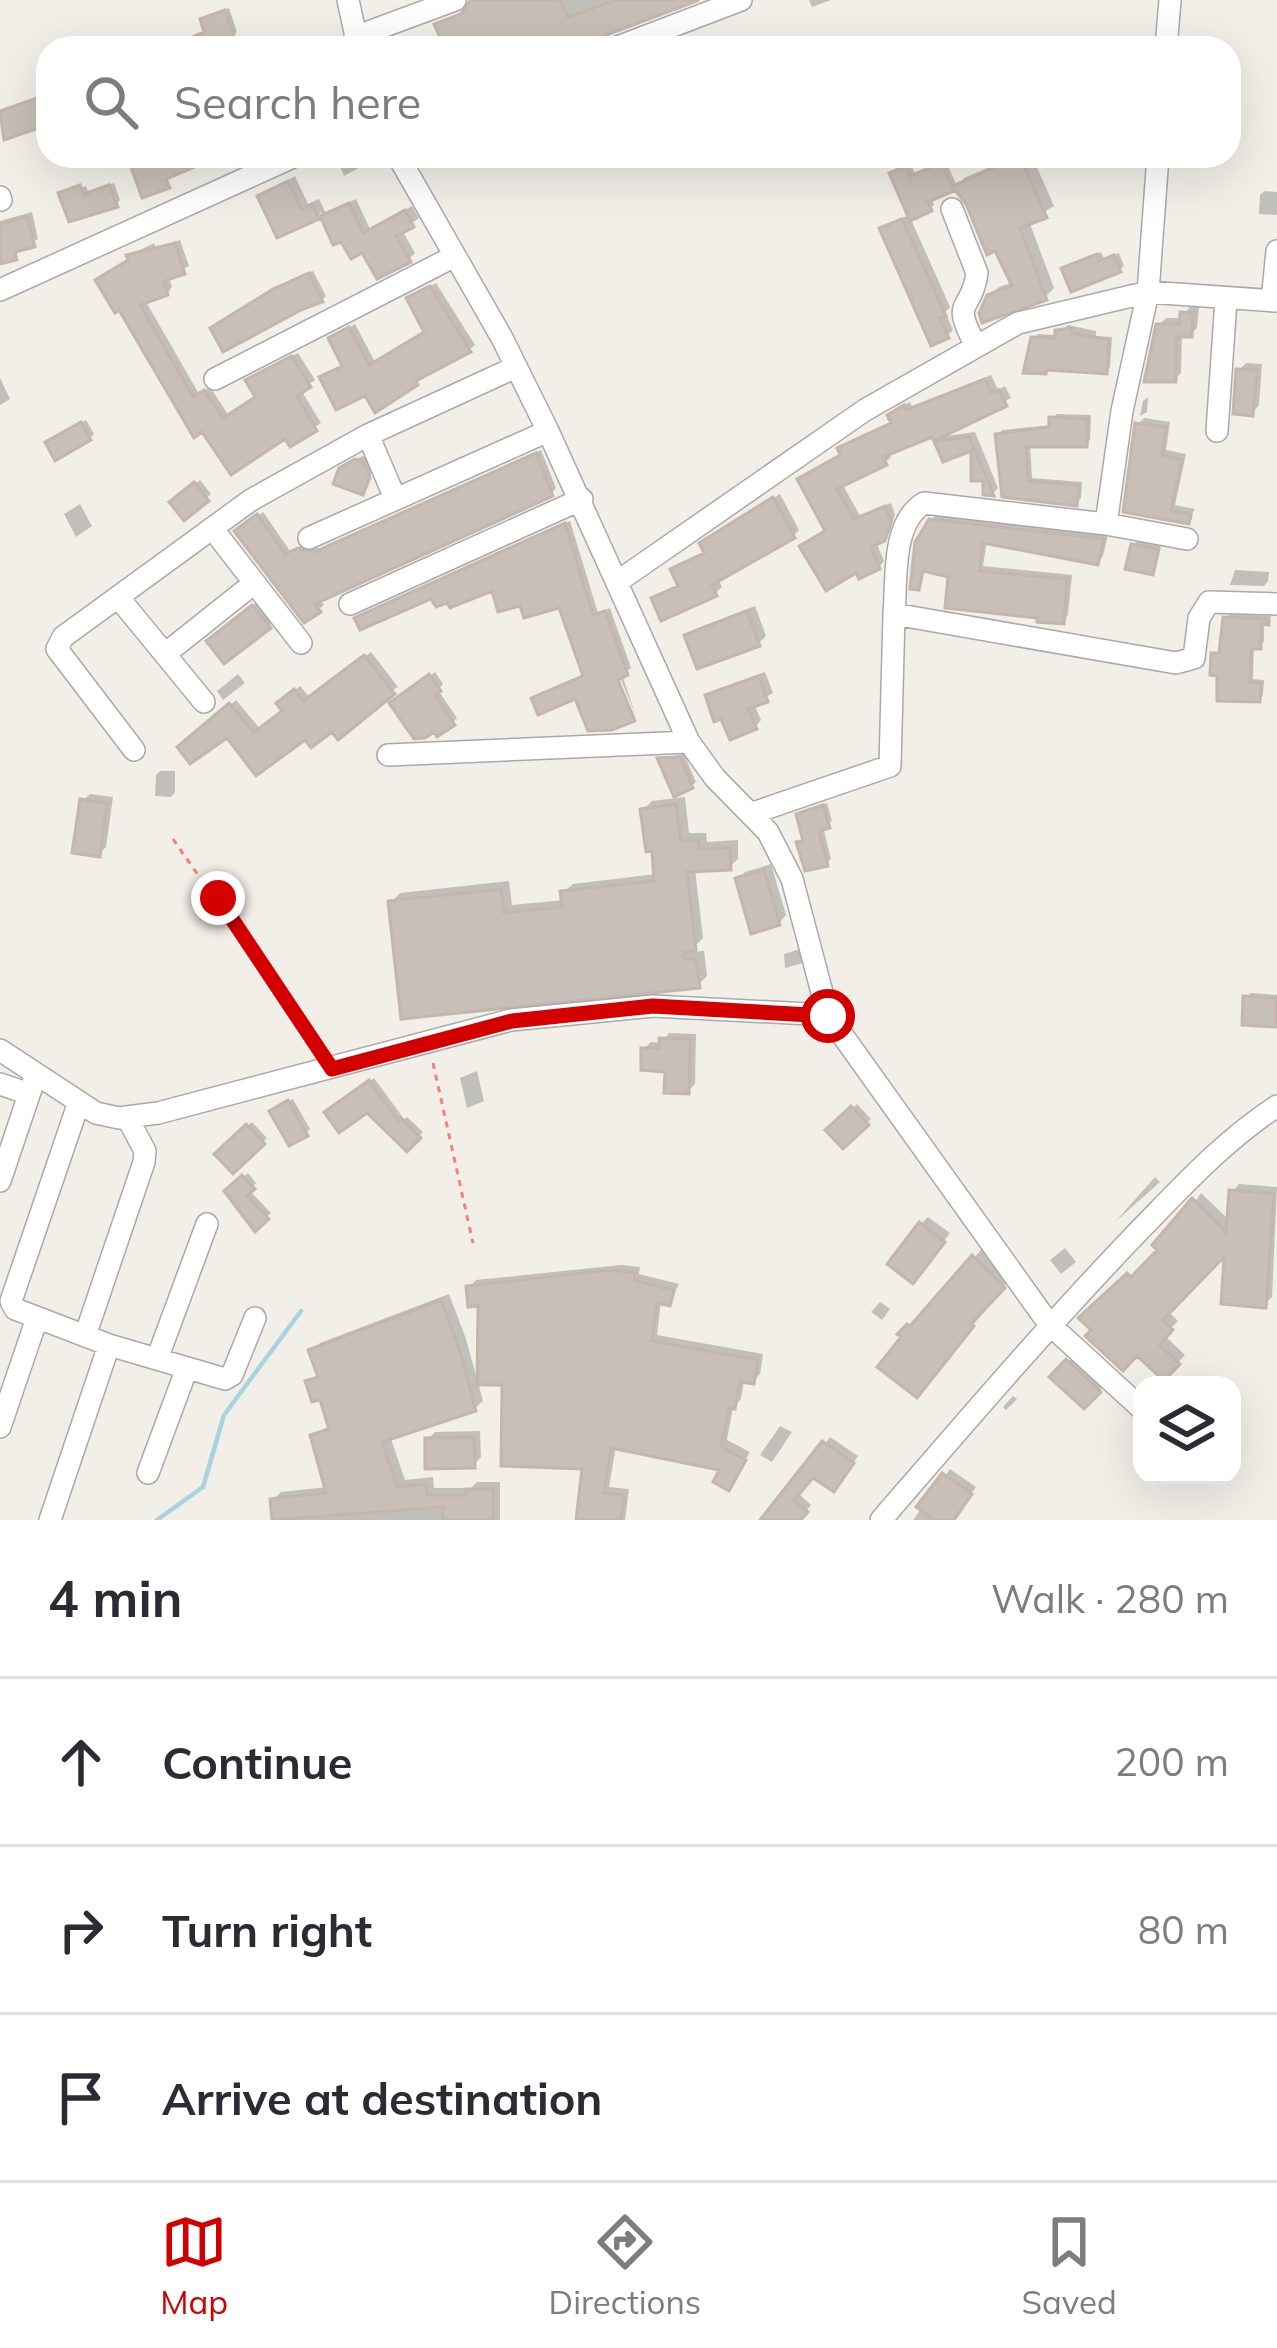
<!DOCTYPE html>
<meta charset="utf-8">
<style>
body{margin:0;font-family:Mulish,sans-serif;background:#f2f2f3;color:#2b2b33}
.controls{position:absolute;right:36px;bottom:36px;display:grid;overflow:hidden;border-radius:24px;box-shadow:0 12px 48px #0002}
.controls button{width:108px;height:108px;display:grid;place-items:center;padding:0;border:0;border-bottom:3px solid #e1e1e2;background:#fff;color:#2b2b33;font:60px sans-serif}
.stop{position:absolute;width:36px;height:36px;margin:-27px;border:9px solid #d40000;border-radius:50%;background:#fff}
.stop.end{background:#d40000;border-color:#fff;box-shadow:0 3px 12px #0008}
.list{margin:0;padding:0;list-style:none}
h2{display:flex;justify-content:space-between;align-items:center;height:156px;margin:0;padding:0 48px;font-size:51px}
h2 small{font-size:39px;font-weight:400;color:#7c7c81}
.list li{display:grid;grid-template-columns:78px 1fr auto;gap:36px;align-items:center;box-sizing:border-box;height:168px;padding:0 48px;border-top:3px solid #e1e1e2}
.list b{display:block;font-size:45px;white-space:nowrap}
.list em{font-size:39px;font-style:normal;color:#7c7c81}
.icon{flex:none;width:66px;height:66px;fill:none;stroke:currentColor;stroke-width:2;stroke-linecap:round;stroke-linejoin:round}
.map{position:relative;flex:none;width:1277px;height:1520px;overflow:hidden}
.search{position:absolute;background:#fff;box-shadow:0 12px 48px #0002;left:36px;right:36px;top:36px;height:132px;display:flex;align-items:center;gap:30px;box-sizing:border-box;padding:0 42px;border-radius:36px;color:#7c7c81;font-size:45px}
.sheet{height:660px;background:#fff}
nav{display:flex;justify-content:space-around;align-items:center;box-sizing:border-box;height:168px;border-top:3px solid #e1e1e2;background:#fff;font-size:33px;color:#7c7c81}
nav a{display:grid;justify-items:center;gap:6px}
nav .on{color:#d40000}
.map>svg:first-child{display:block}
.shadow{fill:#0003}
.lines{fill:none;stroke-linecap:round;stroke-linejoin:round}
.stream{stroke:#aad3df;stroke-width:4.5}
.building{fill:#c7bfb8;stroke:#c4b6ab;stroke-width:3}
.minor-casing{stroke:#a9a9a9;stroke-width:24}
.path{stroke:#fa8072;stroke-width:3;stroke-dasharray:6 6;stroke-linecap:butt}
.minor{stroke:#fff;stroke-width:21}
.route{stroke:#d40000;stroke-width:15}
</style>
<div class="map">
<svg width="1277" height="1520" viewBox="0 0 1277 1520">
<rect width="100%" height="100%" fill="#f2efe9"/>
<path class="shadow" d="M 471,0 L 684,0 L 557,48 L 448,48 L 438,24 L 469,8 Z
M 809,0 L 831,0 L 812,7 Z
M 229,8 L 237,32 L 233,36 L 198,48 L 167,48 L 207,31 L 203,19 Z
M 301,39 L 304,48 L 277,48 Z
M 48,62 L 48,91 L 40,67 Z
M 336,156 L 369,156 L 371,161 L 344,176 Z
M 418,156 L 446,156 L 424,165 Z
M 1015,156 L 1032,156 L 1054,206 L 1029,221 L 1054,288 L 1045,297 L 989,296 L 999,287 L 1013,282 L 955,185 L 931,197 L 934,205 L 930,209 L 910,217 L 950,307 L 945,312 L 953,330 L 947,336 L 883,229 L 910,214 L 897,170 L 911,164 L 915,174 L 946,161 L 957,186 L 964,178 Z
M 295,176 L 308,204 L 319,199 L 326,214 L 356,199 L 370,229 L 412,206 L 419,218 L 402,230 L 415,253 L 409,259 L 364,249 L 342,238 L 335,241 L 321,212 L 317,217 L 261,196 Z
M 114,183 L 120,200 L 116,204 L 62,195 L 86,186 L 88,192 Z
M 1265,191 L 1277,192 L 1277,215 L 1259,214 L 1260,195 Z
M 32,212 L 38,239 L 20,248 L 15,257 L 0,260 L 0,221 Z
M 180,240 L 189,266 L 168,276 L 172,287 L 167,293 L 145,300 L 199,394 L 210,387 L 229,416 L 258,396 L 254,376 L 298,353 L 315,380 L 301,390 L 321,423 L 291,443 L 286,434 L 232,471 L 120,306 L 130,255 L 154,243 L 156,248 Z
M 1101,252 L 1104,259 L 1119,253 L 1124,266 L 1119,270 L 1065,269 Z
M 313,271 L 326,296 L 322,300 L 218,324 L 280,286 Z
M 436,283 L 475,345 L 469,350 L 416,383 L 366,392 L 329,372 L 345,364 L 331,339 L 355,324 L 375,362 L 427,331 L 410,298 Z
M 1190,306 L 1199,307 L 1197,328 L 1191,334 L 1182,334 L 1181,373 L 1174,379 L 1159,325 L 1166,318 L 1182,318 Z
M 1068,325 L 1096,331 L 1096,336 L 1112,337 L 1110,367 L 1106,371 L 1033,339 L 1038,334 L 1058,335 Z
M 1246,363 L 1262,364 L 1259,405 L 1252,413 L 1239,370 Z
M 991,375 L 998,390 L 1005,386 L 1011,398 L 938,437 L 975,432 L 998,488 L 993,493 L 986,492 L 986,478 L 974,478 L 974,447 L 945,459 L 934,433 L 888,451 L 891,457 L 885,463 L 843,485 L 860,516 L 891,503 L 895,514 L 890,532 L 876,542 L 884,561 L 879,567 L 828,530 L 800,479 L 806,474 L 843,454 L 840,449 L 846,443 L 893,421 L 896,410 L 910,402 L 912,407 Z
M 0,378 L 10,399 L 0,405 Z
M 1148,397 L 1147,412 L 1140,416 L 1143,401 Z
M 1056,414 L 1091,415 L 1090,440 L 1085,444 L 1030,444 L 1032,478 L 1082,482 L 1081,498 L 1076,502 L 1005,494 L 998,435 L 1002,430 L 1052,425 Z
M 1144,418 L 1170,422 L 1166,450 L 1186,454 L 1175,505 L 1195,509 L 1188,521 L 1126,509 L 1138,424 Z
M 86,420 L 94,434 L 90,438 L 53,439 Z
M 541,450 L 556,488 L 552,493 L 319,598 L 324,605 L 319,609 L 242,527 L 263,512 L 290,551 L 305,544 L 321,549 Z
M 362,456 L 367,458 L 373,471 L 362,491 L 347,465 Z
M 200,480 L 211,494 L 184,517 L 173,502 Z
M 780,494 L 799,530 L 793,536 L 718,579 L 722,587 L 715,593 L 654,599 L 680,584 L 674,570 L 706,551 L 709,538 Z
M 80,504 L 92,526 L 76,537 L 64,514 Z
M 937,514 L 1108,534 L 1103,556 L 1097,562 L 987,541 L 983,566 L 1072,575 L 1068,615 L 1063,621 L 951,575 L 926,569 L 918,587 L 931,521 Z
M 570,521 L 598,613 L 610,608 L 631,668 L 622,675 L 636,716 L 615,665 L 576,695 L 535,699 L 586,674 L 561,605 L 522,602 L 494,587 L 432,595 L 358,619 Z
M 1138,541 L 1161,545 L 1152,572 L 1133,545 Z
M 1235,570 L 1269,572 L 1268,581 L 1264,586 L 1230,585 Z
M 260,600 L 276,619 L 269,626 L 217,634 Z
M 755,606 L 766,636 L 759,643 L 688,636 L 695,629 Z
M 1230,614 L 1272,616 L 1264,622 L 1264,642 L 1254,646 L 1253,679 L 1264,680 L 1263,695 L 1259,699 L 1220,673 L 1214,654 L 1222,650 L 1226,619 Z
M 371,652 L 398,687 L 332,728 L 306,736 L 227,734 L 181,748 L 236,700 L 261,730 L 286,711 L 285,698 L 300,686 L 310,698 Z
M 435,672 L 443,684 L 438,690 L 457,718 L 453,722 L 397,700 Z
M 765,672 L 773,693 L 754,704 L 761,720 L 755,727 L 708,696 L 715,690 Z
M 238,674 L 245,683 L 223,700 L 217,691 Z
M 684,754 L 696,782 L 692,786 L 661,759 Z
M 160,771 L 175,771 L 175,792 L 171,797 L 155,796 L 156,775 Z
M 90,794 L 113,797 L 106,847 L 99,854 L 83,801 Z
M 685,797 L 689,833 L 706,833 L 707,842 L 738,840 L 738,859 L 729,867 L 695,869 L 703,938 L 689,952 L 704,951 L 707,976 L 698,985 L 391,902 L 400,893 L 509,881 L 512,905 L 564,900 L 564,892 L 573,884 L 656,874 L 655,848 L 643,810 L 652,801 Z
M 827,803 L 832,821 L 823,827 L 831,859 L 827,863 L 800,843 L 805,838 L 799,815 Z
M 771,864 L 786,915 L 779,923 L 738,879 L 745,872 Z
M 800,949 L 803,963 L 785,968 L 784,954 Z
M 1251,993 L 1277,995 L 1277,1024 L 1246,997 Z
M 669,1033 L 696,1034 L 695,1084 L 688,1091 L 644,1049 L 651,1042 L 662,1043 Z
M 477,1071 L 484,1101 L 467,1108 L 460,1078 Z
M 374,1078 L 404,1119 L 407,1117 L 423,1132 L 407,1148 L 367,1110 L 332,1108 Z
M 293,1099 L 310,1129 L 306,1133 L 277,1107 Z
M 857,1104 L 871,1119 L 843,1145 L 830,1130 Z
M 252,1122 L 267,1138 L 233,1170 L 218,1154 Z
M 248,1173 L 256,1183 L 249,1190 L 271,1213 L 255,1228 L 228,1191 Z
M 1155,1177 L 1160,1182 L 1115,1222 Z
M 1239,1184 L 1277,1187 L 1272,1297 L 1264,1305 L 1228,1250 L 1168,1311 L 1178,1321 L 1164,1335 L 1185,1355 L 1164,1377 L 1137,1352 L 1095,1330 L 1082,1318 L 1162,1250 L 1201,1193 L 1230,1221 L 1232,1192 Z
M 928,1217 L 950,1233 L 920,1273 L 921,1224 Z
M 983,1248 L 1012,1278 L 978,1313 L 981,1315 L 925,1385 L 902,1334 Z
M 1065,1248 L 1076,1262 L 1061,1274 L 1050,1260 Z
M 621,1265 L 640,1267 L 639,1274 L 679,1284 L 669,1303 L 661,1301 L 657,1335 L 763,1354 L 760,1374 L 753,1381 L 744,1380 L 741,1399 L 733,1407 L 727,1440 L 750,1452 L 729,1487 L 724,1468 L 616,1446 L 609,1487 L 629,1489 L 625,1520 L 579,1520 L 585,1466 L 505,1382 L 481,1303 L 469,1287 L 476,1280 Z
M 449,1294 L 466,1339 L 483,1401 L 474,1409 L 390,1436 L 405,1480 L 433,1477 L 434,1488 L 471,1488 L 477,1482 L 500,1482 L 500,1520 L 275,1520 L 273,1500 L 281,1492 L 328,1487 L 313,1436 L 331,1425 L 322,1396 L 308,1382 L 320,1373 L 312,1351 L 320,1343 Z
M 880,1302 L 890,1309 L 882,1320 L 871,1312 Z
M 1072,1358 L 1103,1386 L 1084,1405 L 1053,1377 Z
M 1013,1396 L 1017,1399 L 1006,1410 L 1003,1407 Z
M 780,1426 L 792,1432 L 772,1462 L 760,1455 Z
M 480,1431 L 481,1457 L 474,1465 L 428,1439 L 435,1432 Z
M 830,1437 L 858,1456 L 839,1483 L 814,1475 L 798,1493 L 811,1505 L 798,1520 L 773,1509 Z
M 950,1469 L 976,1487 L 953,1520 L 913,1520 Z"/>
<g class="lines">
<path class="stream" d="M 157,1520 L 203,1487 L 224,1415 L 301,1311"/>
</g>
<path class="building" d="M 470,0 L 560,0 L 568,17 L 616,0 L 699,0 L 572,48 L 445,48 L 434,24 L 461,14 Z
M 225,10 L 235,39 L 207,48 L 167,48 L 204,32 L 200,19 Z
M 48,94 L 48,125 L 4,140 L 0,111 Z
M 127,156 L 220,156 L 166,179 L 170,188 L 142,198 Z
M 1020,157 L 1047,218 L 1020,228 L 1047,300 L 982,323 L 979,313 L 987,295 L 1012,286 L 995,251 L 987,255 L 966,204 L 952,186 Z
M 942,163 L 954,191 L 928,202 L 932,211 L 910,221 L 889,173 L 906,166 L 910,176 Z
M 288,181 L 301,209 L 312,204 L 319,219 L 277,238 L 257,196 Z
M 80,185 L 84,194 L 109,185 L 118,207 L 69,222 L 58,193 Z
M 349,203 L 363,233 L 405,210 L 414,227 L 396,236 L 411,262 L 377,279 L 362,253 L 351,259 L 341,242 L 333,245 L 320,216 Z
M 27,216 L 35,247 L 15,252 L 17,260 L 0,264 L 0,224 Z
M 902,219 L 946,316 L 939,318 L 949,338 L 931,346 L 879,228 Z
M 175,243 L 185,274 L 164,281 L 168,295 L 140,305 L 193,397 L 204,390 L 223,418 L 255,397 L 245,380 L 292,356 L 311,387 L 297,396 L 317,431 L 290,447 L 285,439 L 231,475 L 202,432 L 194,438 L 119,310 L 115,313 L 95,280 L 128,260 L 126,255 Z
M 1097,254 L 1099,261 L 1114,255 L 1121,272 L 1071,292 L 1061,268 Z
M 309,273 L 323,302 L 303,309 L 223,352 L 210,328 L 273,289 Z
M 430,286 L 471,352 L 416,381 L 418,385 L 375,413 L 365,396 L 336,410 L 319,377 L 342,366 L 328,338 L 349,327 L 369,365 L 424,332 L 406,298 Z
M 1180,312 L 1193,313 L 1192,337 L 1176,337 L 1176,382 L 1144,382 L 1156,324 L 1179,324 Z
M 1072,328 L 1072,333 L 1109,340 L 1107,374 L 1047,370 L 1046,374 L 1023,373 L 1031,337 L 1055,338 L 1055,330 Z
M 1236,369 L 1257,370 L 1253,416 L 1233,414 Z
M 985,379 L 992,393 L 999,390 L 1007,406 L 934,441 L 969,437 L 994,496 L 983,495 L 983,481 L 971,481 L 971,451 L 943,462 L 932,437 L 883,457 L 887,465 L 837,489 L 854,519 L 885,506 L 891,521 L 885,541 L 871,547 L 880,569 L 859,579 L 856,573 L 826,591 L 799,546 L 825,531 L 797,479 L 840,455 L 837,448 L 891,423 L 887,415 L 904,405 L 906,410 Z
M 1049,417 L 1088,419 L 1087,447 L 1026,447 L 1028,481 L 1079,485 L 1077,506 L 1002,497 L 995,434 L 1049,427 Z
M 81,422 L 91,440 L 55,461 L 45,442 Z
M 1135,423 L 1166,427 L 1162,455 L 1182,460 L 1171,510 L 1191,515 L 1189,524 L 1123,512 Z
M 536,453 L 553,496 L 315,604 L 321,612 L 304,623 L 234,531 L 257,514 L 285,554 L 298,548 L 314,552 Z
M 355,459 L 363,462 L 370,477 L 363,495 L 333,484 L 339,468 Z
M 194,482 L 209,501 L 184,521 L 169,502 Z
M 773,497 L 795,538 L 712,585 L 717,596 L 661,621 L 651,598 L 678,586 L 670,569 L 704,553 L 699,543 Z
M 929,519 L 1104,539 L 1098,565 L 983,543 L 979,571 L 1067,579 L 1064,624 L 1037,622 L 1037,618 L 945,608 L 948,577 L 923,571 L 919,590 L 910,589 L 915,542 Z
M 565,523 L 593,615 L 605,611 L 628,675 L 618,680 L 635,721 L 612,730 L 588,731 L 575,699 L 538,715 L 531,698 L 583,676 L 559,608 L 524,618 L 520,606 L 498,612 L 492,591 L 450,608 L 447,603 L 436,607 L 431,599 L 360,630 L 354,618 Z
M 1131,544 L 1159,549 L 1153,575 L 1125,569 Z
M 252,605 L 271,628 L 224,664 L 206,641 Z
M 747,611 L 760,646 L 697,669 L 684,635 Z
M 1223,617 L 1269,619 L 1269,625 L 1261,624 L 1261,649 L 1251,649 L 1250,682 L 1261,683 L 1260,702 L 1217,701 L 1217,676 L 1210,675 L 1211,653 L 1219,653 Z
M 364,655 L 395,694 L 338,740 L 332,732 L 311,748 L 305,740 L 256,776 L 227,738 L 190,764 L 177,747 L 229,703 L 254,732 L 282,711 L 276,703 L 294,689 L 303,701 Z
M 429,674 L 441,691 L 435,695 L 455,725 L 437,737 L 434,732 L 425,738 L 414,739 L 389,703 Z
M 759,676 L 768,702 L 748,709 L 757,729 L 730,740 L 721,719 L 714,722 L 705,695 Z
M 680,757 L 693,788 L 674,797 L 657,758 Z
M 80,799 L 107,803 L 100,857 L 72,853 Z
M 676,804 L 681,841 L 699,840 L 699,849 L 730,848 L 731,870 L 687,872 L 696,950 L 683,953 L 684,959 L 696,959 L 700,988 L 401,1019 L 388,901 L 501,889 L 504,913 L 562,907 L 560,891 L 654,881 L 652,851 L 646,852 L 640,809 Z
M 823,805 L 830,828 L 819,831 L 828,866 L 805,871 L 796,842 L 803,841 L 796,814 Z
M 764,870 L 780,925 L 751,934 L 735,878 Z
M 1243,996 L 1277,998 L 1277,1027 L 1242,1025 Z
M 659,1038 L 690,1039 L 689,1094 L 664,1093 L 665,1072 L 641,1070 L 641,1048 L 659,1048 Z
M 369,1080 L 398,1121 L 401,1118 L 421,1138 L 407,1152 L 367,1113 L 339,1133 L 324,1112 Z
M 288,1100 L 308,1136 L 289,1146 L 269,1111 Z
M 851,1106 L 869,1125 L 843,1149 L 825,1130 Z
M 246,1124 L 265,1144 L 233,1174 L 214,1154 Z
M 242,1175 L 255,1189 L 247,1196 L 269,1219 L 255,1232 L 224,1191 Z
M 1229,1190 L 1274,1194 L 1266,1308 L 1221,1304 L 1224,1257 L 1163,1320 L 1173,1330 L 1159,1345 L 1180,1364 L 1164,1381 L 1137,1356 L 1123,1371 L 1085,1336 L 1091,1330 L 1078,1318 L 1127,1273 L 1131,1277 L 1157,1250 L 1152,1245 L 1192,1198 L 1226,1232 Z
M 919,1222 L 945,1242 L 913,1284 L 887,1264 Z
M 972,1255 L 1005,1288 L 971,1324 L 974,1326 L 917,1398 L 877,1367 L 901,1337 L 897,1334 L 907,1324 L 910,1326 Z
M 612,1270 L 635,1273 L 634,1280 L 674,1291 L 670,1306 L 657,1303 L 652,1341 L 758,1360 L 754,1384 L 740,1382 L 735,1409 L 729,1408 L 721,1447 L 746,1460 L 729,1491 L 713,1482 L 719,1470 L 611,1448 L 604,1493 L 624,1495 L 621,1520 L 576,1520 L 582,1469 L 501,1466 L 502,1385 L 477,1385 L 478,1306 L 468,1307 L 466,1286 Z
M 441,1300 L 459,1348 L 476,1411 L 382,1442 L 397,1487 L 426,1484 L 427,1495 L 466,1495 L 466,1489 L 493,1489 L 493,1520 L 443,1520 L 443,1507 L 272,1520 L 270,1499 L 326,1493 L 310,1435 L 329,1429 L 320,1400 L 312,1402 L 305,1381 L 318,1377 L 308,1350 Z
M 1066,1359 L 1101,1392 L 1084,1409 L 1049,1377 Z
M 474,1437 L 475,1468 L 425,1469 L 425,1438 Z
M 822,1441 L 854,1463 L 834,1492 L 813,1478 L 794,1500 L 808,1512 L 801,1520 L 760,1520 Z
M 942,1473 L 972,1494 L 954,1520 L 934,1520 L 916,1507 Z"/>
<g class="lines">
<g class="minor-casing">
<path id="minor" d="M 348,0 L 358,46
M 355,37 L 455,0
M 615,48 L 741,0
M 1166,48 L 1170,0
M 398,156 L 502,338 L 548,431 L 689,742 L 715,778 L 768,832 L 792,879 L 828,1015 L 1049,1324 L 1142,1409
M 0,197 L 1,200
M 952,209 L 977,273 C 972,313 950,297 975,344
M 0,290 L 295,156
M 1272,301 L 1277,251
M 215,379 L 453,257
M 1217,431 L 1226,300
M 368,435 L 395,498
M 1106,524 L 1187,539
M 212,528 L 301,643
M 309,538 L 548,431
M 617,582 L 865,410 L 1018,323 L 1148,292 L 1277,301
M 118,597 L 204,702
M 350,604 L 582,499
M 894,614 C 897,580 891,523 924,503 L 1106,524 L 1122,411 L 1148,292 L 1158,156
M 165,654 L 253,584
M 134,750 L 57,649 L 63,637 L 251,500 L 368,435 L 516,367
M 388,755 L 689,742
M 753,813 L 890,766 L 894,614 L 1176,663 L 1194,658 L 1199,618 L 1209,602 L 1277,604
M 0,1050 L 96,1113 L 119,1118 L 158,1113 L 511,1020 L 653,1006 L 828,1015
M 0,1084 L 29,1094
M 79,1102 L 11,1301 L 15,1309 L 109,1345 L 225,1379 L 232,1375 L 255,1318
M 0,1181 L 36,1074
M 85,1336 L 144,1162 L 145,1151 L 127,1117
M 157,1359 L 207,1224
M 0,1427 L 37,1318
M 148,1473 L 187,1368
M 50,1520 L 109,1345
M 881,1520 C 964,1424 1046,1328 1134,1236 C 1179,1190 1222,1142 1277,1106"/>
</g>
<path class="path" d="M 173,839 L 318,1048
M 433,1063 L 473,1243"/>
<use href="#minor" class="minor"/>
</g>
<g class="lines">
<path class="route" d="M 218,898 L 332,1069 L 512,1021 L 653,1006 L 828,1016"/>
</g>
</svg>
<div class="controls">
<button><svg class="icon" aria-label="layers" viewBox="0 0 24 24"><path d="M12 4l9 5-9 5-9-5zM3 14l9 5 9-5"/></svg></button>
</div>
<div class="stop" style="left:828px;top:1016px"></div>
<div class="stop end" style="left:218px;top:898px"></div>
<div class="search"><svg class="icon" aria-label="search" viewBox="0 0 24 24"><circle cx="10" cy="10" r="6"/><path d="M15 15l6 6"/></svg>Search here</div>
</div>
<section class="sheet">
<h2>4 min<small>Walk · 280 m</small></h2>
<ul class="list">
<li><svg class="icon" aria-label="ahead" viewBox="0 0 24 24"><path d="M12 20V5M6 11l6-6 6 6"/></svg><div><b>Continue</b></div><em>200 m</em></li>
<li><svg class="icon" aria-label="right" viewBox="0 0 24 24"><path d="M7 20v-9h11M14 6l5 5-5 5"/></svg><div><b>Turn right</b></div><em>80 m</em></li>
<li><svg class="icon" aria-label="arrive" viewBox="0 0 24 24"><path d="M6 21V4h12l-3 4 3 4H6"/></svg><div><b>Arrive at destination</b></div></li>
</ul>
</section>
<nav>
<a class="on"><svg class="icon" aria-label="map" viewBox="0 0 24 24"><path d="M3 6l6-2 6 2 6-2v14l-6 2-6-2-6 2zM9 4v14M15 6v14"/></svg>Map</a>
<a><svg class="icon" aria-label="directions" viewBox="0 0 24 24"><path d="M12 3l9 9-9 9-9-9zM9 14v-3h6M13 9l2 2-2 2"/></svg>Directions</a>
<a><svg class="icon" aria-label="saved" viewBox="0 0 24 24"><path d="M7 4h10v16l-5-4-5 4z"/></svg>Saved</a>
</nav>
